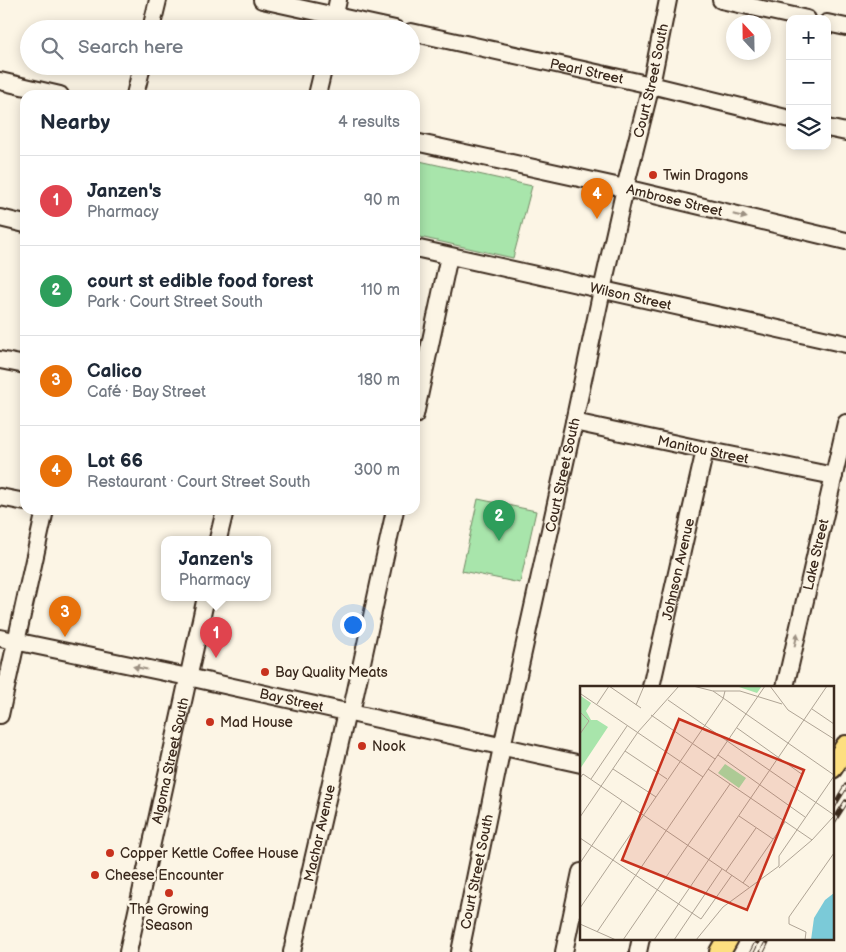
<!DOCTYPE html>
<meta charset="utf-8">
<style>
body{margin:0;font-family:"Balsamiq Sans",sans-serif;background:#f2f2f3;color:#1f2937}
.controls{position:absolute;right:15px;top:15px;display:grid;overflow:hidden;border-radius:10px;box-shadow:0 2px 12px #0003}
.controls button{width:45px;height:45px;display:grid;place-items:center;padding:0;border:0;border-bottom:1px solid #e0e1e3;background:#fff;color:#1f2937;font:25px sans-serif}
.compass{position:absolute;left:726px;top:15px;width:45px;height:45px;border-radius:50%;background:#fff;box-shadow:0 2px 12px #0003;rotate:338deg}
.you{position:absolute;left:352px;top:624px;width:18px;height:18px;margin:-12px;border:4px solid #fff;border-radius:50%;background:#1a73e8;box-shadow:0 0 0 8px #1a73e833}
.badge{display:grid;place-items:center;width:32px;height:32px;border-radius:50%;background:#0f766e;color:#fff;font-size:16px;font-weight:700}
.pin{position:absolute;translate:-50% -41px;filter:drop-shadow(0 1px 2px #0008)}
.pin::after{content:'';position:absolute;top:26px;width:18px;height:15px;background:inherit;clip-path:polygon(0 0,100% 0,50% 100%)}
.popup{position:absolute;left:161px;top:536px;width:110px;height:65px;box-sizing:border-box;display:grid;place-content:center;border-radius:10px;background:#fff;filter:drop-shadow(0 1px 4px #0005);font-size:16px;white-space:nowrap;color:#747a83}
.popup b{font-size:19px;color:#1f2937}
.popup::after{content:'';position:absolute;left:50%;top:100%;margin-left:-10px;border:10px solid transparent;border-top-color:#fff}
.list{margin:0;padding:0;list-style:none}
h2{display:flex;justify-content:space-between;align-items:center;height:65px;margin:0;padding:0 20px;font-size:21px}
h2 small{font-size:16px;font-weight:400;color:#747a83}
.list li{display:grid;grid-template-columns:32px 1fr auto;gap:15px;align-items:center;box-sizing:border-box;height:90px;padding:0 20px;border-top:1px solid #e0e1e3}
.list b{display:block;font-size:19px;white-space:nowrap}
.list p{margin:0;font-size:16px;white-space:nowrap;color:#747a83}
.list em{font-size:16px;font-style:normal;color:#747a83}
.icon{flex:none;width:28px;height:28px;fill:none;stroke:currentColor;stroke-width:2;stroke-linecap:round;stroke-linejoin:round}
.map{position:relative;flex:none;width:846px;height:952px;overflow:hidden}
.search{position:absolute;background:#fff;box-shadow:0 2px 12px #0003;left:20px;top:20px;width:400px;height:55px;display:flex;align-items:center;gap:12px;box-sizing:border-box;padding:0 18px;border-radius:28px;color:#747a83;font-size:19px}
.panel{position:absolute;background:#fff;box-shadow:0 2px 12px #0003;left:20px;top:90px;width:400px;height:425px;border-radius:15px}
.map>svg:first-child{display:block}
.green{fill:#a8e5ab;stroke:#728864}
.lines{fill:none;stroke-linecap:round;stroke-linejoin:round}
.minor-casing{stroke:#3b2a1e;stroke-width:20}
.major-casing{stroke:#3b2a1e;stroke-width:24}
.minor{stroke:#fcf5e5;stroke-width:16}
.major{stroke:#fddf80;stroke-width:20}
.rail-casing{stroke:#3b2a1e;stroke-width:5}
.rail{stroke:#fcf5e5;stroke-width:3;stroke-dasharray:9;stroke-linecap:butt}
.oneway{fill:#9c9082}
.poi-dot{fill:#c8321e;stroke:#fcf5e5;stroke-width:2}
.labels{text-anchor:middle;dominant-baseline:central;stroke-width:5;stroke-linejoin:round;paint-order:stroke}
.street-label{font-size:14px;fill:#3b2a1e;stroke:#fcf5e5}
.poi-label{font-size:14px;fill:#3b2a1e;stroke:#fcf5e5;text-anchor:start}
.inset-road{fill:none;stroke:#afa495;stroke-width:1}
.view{fill:#c8321e;fill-opacity:0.15;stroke:#c8321e;stroke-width:2.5}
.inset-edge{fill:none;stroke:#3b2a1e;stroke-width:2.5}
</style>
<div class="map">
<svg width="846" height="952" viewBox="0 0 846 952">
<rect width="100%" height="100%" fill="#fcf5e5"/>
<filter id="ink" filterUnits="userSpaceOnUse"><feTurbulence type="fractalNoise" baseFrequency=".02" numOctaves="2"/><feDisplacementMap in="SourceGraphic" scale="10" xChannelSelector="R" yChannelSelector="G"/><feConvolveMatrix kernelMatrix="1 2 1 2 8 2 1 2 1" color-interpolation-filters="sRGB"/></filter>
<g filter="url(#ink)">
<path class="green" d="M 415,160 L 532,186 L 513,258 L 415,236 Z
M 478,499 L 536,511 L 520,583 L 462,571 Z"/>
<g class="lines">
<g class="minor-casing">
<g id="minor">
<path d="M 262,0 L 395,29"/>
<path d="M 721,0 L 807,19"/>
<path d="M 827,23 L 846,27"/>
<path d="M 151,29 L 158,0"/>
<path d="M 332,29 L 338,0"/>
<path id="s1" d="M 411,32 L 651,85 L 790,119"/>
<path d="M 0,81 L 60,95"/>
<path d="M 135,95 L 142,66"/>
<path d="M 317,95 L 324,66"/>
<path d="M 827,128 L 846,132"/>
<path id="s2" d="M 415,142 L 625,188 L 846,241"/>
<path d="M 0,218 L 25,224"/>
<path id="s3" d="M 415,248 L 846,344"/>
<path d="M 0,360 L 25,365"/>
<path d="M 415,415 L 449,256"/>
<path id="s4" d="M 574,422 L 705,450 L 834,476"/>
<path d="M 0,497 L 25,502"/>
<path d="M 218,539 L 225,510"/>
<path id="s5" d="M 0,638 L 188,677 L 581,764"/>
<path id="s6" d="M 651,687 L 705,450"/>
<path id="s7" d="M 785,687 L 846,423"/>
<path d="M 351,713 L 395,510"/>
<path d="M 0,715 L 45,510"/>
<path id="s8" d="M 128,952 L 206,597"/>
<path id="s9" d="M 292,952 L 347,712"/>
<path id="s10" d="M 460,952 L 502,747 L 574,422 L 602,290 L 625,188 L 651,85 L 668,0"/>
<path d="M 564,952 L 581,872"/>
<path d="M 638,952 L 641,938"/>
</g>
</g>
<g class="major-casing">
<path id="major" d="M 832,768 L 846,746
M 720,952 L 728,938"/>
</g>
<use href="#minor" class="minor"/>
<use href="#major" class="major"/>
<g class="rail-casing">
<path id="rail" d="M 832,809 L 846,786
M 832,824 L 846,802
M 752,952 L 759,938
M 762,952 L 769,938"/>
</g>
<use href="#rail" class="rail"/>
</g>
<defs><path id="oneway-solid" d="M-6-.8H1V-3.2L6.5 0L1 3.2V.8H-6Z" transform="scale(1.25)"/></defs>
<g class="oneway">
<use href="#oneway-solid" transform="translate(740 216) rotate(14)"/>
<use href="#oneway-solid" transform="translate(796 640) rotate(-77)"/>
<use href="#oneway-solid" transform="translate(140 668) rotate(-168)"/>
</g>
</g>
<g class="poi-dot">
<circle cx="653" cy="175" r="5"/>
<circle cx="265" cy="672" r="5"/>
<circle cx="210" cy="722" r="5"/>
<circle cx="362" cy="746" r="5"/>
<circle cx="110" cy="853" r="5"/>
<circle cx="95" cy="875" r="5"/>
<circle cx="169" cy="893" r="5"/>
</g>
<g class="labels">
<g class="street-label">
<text stroke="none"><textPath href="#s1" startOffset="180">Pearl Street</textPath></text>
<text stroke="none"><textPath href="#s10" startOffset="892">Court Street South</textPath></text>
<text stroke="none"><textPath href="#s2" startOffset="266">Ambrose Street</textPath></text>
<text stroke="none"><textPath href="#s3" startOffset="221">Wilson Street</textPath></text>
<text stroke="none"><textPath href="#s4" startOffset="132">Manitou Street</textPath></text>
<text stroke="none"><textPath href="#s10" startOffset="488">Court Street South</textPath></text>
<text stroke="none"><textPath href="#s7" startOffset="136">Lake Street</textPath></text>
<text stroke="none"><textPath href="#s6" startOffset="121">Johnson Avenue</textPath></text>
<text stroke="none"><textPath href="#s5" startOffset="298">Bay Street</textPath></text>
<text stroke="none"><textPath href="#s8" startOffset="196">Algoma Street South</textPath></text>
<text stroke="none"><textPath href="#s9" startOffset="122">Machar Avenue</textPath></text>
<text stroke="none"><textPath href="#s10" startOffset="82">Court Street South</textPath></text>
</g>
<g class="poi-label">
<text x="663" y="175">Twin Dragons</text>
<text x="275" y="672">Bay Quality Meats</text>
<text x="220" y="722">Mad House</text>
<text x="372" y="746">Nook</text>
<text x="120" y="853">Copper Kettle Coffee House</text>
<text x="105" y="875">Cheese Encounter</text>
<text x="169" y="909" text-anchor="middle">The Growing<tspan x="169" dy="16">Season</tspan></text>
</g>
</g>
<g transform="translate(580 686)">
<rect width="254" height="254" fill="#fcf5e5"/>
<path d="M 132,0 L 182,0 L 177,7 L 159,1 ZM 1,10 L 11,17 L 6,25 L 11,34 L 17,34 L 28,41 L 0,83 ZM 145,78 L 166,92 L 159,102 L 138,87 Z" fill="#a8e5ab"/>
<path d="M 254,207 L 254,254 L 231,254 L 234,232 L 245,214 Z" fill="#7bcad8"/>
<path class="inset-road" d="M 29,0 L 61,22M 113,0 L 133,5 L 160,5 L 202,18M 190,0 L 208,24 L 254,53M 133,5 L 254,89M 1,8 L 123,91M 88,14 L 254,129M 17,18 L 29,0M 56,19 L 64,0M 232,23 L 254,38M 0,26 L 9,35 L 0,48M 71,29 L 135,73M 157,42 L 223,89M 45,65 L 87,93M 138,69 L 225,131M 33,83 L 76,111M 128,83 L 232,154M 0,92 L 3,88 L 169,201M 11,93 L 47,40M 159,130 L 193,153M 0,131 L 58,46 L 99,0M 0,152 L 121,233 L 152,189M 108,159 L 150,98M 0,177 L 42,115M 199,180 L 199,170 L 254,90M 199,182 L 232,154 L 254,130M 146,185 L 176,142M 163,197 L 205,136M 0,222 L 143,13 L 145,5M 0,238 L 36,254M 17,246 L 185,0M 43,254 L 108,159M 74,254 L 247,0M 94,254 L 142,183M 116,254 L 143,221 L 199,180M 225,254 L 226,246 L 209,238 L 209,231 L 254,167"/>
<path class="view" d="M 99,33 L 224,84 L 167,224 L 42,174 Z"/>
<rect width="254" height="254" class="inset-edge"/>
</g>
</svg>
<div class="controls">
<button>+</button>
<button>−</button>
<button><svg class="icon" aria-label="layers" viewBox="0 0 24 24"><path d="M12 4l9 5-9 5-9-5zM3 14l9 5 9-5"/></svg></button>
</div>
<svg class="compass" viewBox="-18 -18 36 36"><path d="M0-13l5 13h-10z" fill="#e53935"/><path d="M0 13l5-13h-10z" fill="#747a83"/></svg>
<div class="you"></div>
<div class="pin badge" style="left:216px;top:658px;background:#e0444e">1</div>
<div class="popup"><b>Janzen's</b>Pharmacy</div>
<div class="pin badge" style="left:499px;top:541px;background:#2e9e5b">2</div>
<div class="pin badge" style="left:65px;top:637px;background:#e8710a">3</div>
<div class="pin badge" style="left:597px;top:219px;background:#e8710a">4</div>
<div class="search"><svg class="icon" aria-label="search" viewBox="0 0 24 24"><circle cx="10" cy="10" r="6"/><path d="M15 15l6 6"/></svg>Search here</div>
<section class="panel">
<h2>Nearby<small>4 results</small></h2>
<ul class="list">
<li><span class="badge" style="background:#e0444e">1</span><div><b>Janzen's</b><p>Pharmacy</p></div><em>90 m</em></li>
<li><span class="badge" style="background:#2e9e5b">2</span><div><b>court st edible food forest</b><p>Park · Court Street South</p></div><em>110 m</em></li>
<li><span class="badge" style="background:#e8710a">3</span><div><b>Calico</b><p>Café · Bay Street</p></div><em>180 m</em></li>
<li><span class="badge" style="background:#e8710a">4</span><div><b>Lot 66</b><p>Restaurant · Court Street South</p></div><em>300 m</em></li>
</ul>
</section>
</div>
